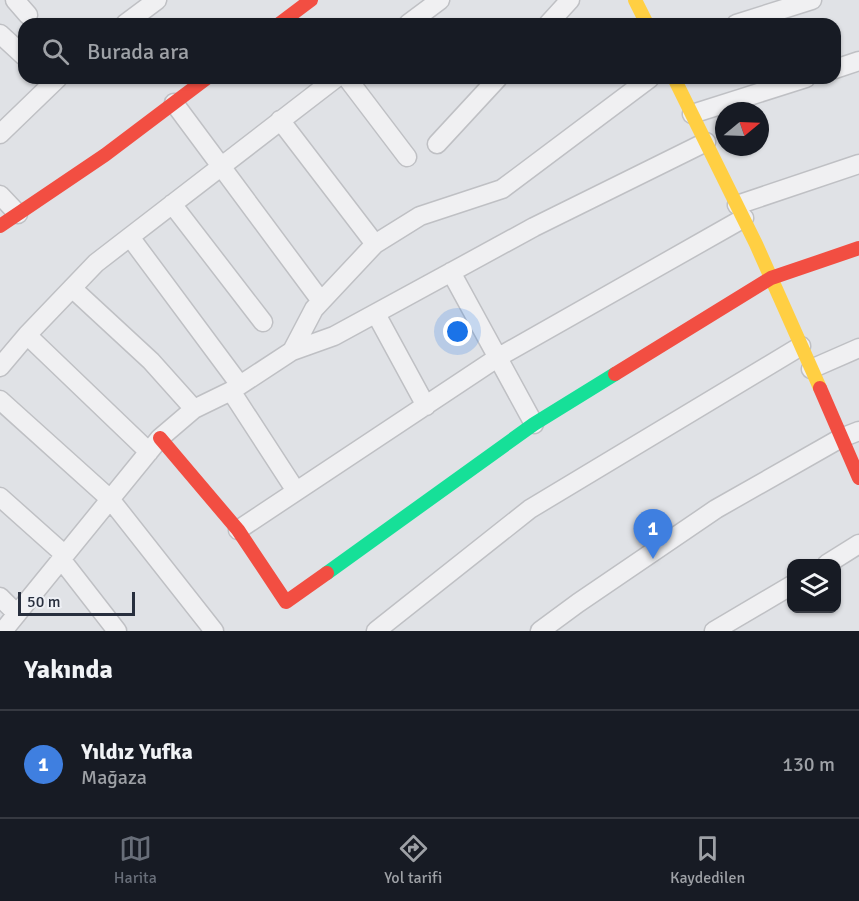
<!DOCTYPE html>
<html lang="tr">
<meta charset="utf-8">
<style>
body{margin:0;font-family:Signika,sans-serif;background:#242831;color:#f1f3f6}
.controls{position:absolute;right:18px;bottom:18px;display:grid;overflow:hidden;border-radius:12px;box-shadow:0 2px 4px #0004}
.controls button{width:54px;height:54px;display:grid;place-items:center;padding:0;border:0;border-bottom:2px solid #363941;background:#171b24;color:#f1f3f6;font:30px sans-serif}
.compass{position:absolute;left:715px;top:102px;width:54px;height:54px;border-radius:50%;background:#171b24;box-shadow:0 2px 4px #0004;rotate:71deg}
.scale{position:absolute;left:18px;bottom:15px;width:117px;box-sizing:border-box;padding-left:6px;border:3px solid #282f3e;border-top:0;font-size:16px;line-height:21px;white-space:nowrap;color:#282f3e;-webkit-text-stroke:4px #eef0f5;paint-order:stroke}
.you{position:absolute;left:458px;top:332px;width:21px;height:21px;margin:-15px;border:4px solid #fff;border-radius:50%;background:#1a73e8;box-shadow:0 0 0 9px #1a73e833}
.badge{display:grid;place-items:center;width:39px;height:39px;border-radius:50%;background:#686e79;color:#fff;font-size:20px;font-weight:700}
.pin{position:absolute;translate:-50% -50px;filter:drop-shadow(0 2px 3px #0008)}
.pin::after{content:'';position:absolute;top:32px;width:21px;height:18px;background:inherit;clip-path:polygon(0 0,100% 0,50% 100%)}
.list{margin:0;padding:0;list-style:none}
h2{display:flex;justify-content:space-between;align-items:center;height:78px;margin:0;padding:0 24px;font-size:26px}
h2 small{font-size:20px;font-weight:400;color:#9ea1a6}
.list li{display:grid;grid-template-columns:39px 1fr auto;gap:18px;align-items:center;box-sizing:border-box;height:108px;padding:0 24px;border-top:2px solid #363941}
.list b{display:block;font-size:22px;white-space:nowrap}
.list p{margin:0;font-size:20px;white-space:nowrap;color:#9ea1a6}
.list em{font-size:20px;font-style:normal;color:#9ea1a6}
.icon{flex:none;width:33px;height:33px;fill:none;stroke:currentColor;stroke-width:2;stroke-linecap:round;stroke-linejoin:round}
.map{position:relative;flex:none;width:859px;height:631px;overflow:hidden}
.search{position:absolute;background:#171b24;box-shadow:0 2px 4px #0004;left:18px;right:18px;top:18px;height:66px;display:flex;align-items:center;gap:15px;box-sizing:border-box;padding:0 21px;border-radius:18px;color:#9ea1a6;font-size:22px}
.sheet{height:186px;background:#171b24}
nav{display:flex;justify-content:space-around;align-items:center;box-sizing:border-box;height:84px;border-top:2px solid #363941;background:#171b24;font-size:16px;color:#9ea1a6}
nav a{display:grid;justify-items:center;gap:3px}
nav .on{color:#686e79}
.map>svg:first-child{display:block}
.lines{fill:none;stroke-linecap:round;stroke-linejoin:round}
.street-casing{stroke:#bfc0c4;stroke-width:21}
.street{stroke:#f0f0f2;stroke-width:18}
.fast{stroke:#16e098;stroke-width:14}
.slow{stroke:#ffcf43;stroke-width:14}
.jam{stroke:#f24e42;stroke-width:14}
</style>
<div class="map">
<svg width="859" height="631" viewBox="0 0 859 631">
<rect width="100%" height="100%" fill="#e0e2e6"/>
<g class="lines">
<g class="street-casing">
<path id="street" d="M 15,0 L 28,15
M 125,24 L 157,0
M 408,24 L 440,0
M 548,24 L 570,0
M 736,24 L 812,0
M 0,34 L 24,56
M 835,69 L 859,61
M 347,78 L 407,157
M 174,103 L 321,301
M 692,114 L 806,78
M 280,120 L 375,244
M 0,134 L 58,78
M 437,144 L 498,78
M 0,195 L 18,214
M 172,204 L 263,322
M 737,205 L 859,164
M 130,237 L 240,385
M 451,272 L 534,424
M 72,288 L 151,361 L 194,409
M 376,314 L 426,406
M 27,335 L 149,452
M 292,351 L 314,309 L 375,244 L 420,216 L 502,189 L 650,78
M 0,367 L 27,335 L 96,263 L 336,78
M 811,369 L 859,348
M 231,391 L 296,491
M 0,400 L 110,499 L 214,631
M 0,497 L 65,555
M 238,530 L 497,358 L 744,218
M 61,559 L 117,631
M 827,564 L 859,544
M 0,597 L 17,614
M 3,631 L 160,438 L 194,409 L 231,391 L 292,351 L 334,336 L 534,227 L 706,142
M 376,631 L 530,509 L 801,346
M 540,631 L 578,603 L 716,509 L 841,438 L 859,431
M 714,631 L 792,585"/>
</g>
<use href="#street" class="street"/>
<path class="fast" d="M 327,573 L 534,424 L 615,374"/>
<path class="slow" d="M 635,0 L 647,24
M 674,78 L 756,244 L 820,388"/>
<path class="jam" d="M 279,24 L 311,0
M 0,226 L 105,155 L 207,78
M 615,374 L 771,278 L 859,248
M 820,388 L 859,478
M 160,438 L 238,530 L 286,602 L 327,573"/>
</g>
</svg>
<div class="controls">
<button><svg class="icon" aria-label="layers" viewBox="0 0 24 24"><path d="M12 4l9 5-9 5-9-5zM3 14l9 5 9-5"/></svg></button>
</div>
<svg class="compass" viewBox="-18 -18 36 36"><path d="M0-13l5 13h-10z" fill="#e53935"/><path d="M0 13l5-13h-10z" fill="#9ea1a6"/></svg>
<div class="scale">50 m</div>
<div class="you"></div>
<div class="pin badge" style="left:653px;top:559px;background:#3f7fe0">1</div>
<div class="search"><svg class="icon" aria-label="search" viewBox="0 0 24 24"><circle cx="10" cy="10" r="6"/><path d="M15 15l6 6"/></svg>Burada ara</div>
</div>
<section class="sheet">
<h2>Yakında<small></small></h2>
<ul class="list">
<li><span class="badge" style="background:#3f7fe0">1</span><div><b>Yıldız Yufka</b><p>Mağaza</p></div><em>130 m</em></li>
</ul>
</section>
<nav>
<a class="on"><svg class="icon" aria-label="map" viewBox="0 0 24 24"><path d="M3 6l6-2 6 2 6-2v14l-6 2-6-2-6 2zM9 4v14M15 6v14"/></svg>Harita</a>
<a><svg class="icon" aria-label="directions" viewBox="0 0 24 24"><path d="M12 3l9 9-9 9-9-9zM9 14v-3h6M13 9l2 2-2 2"/></svg>Yol tarifi</a>
<a><svg class="icon" aria-label="saved" viewBox="0 0 24 24"><path d="M7 4h10v16l-5-4-5 4z"/></svg>Kaydedilen</a>
</nav>
